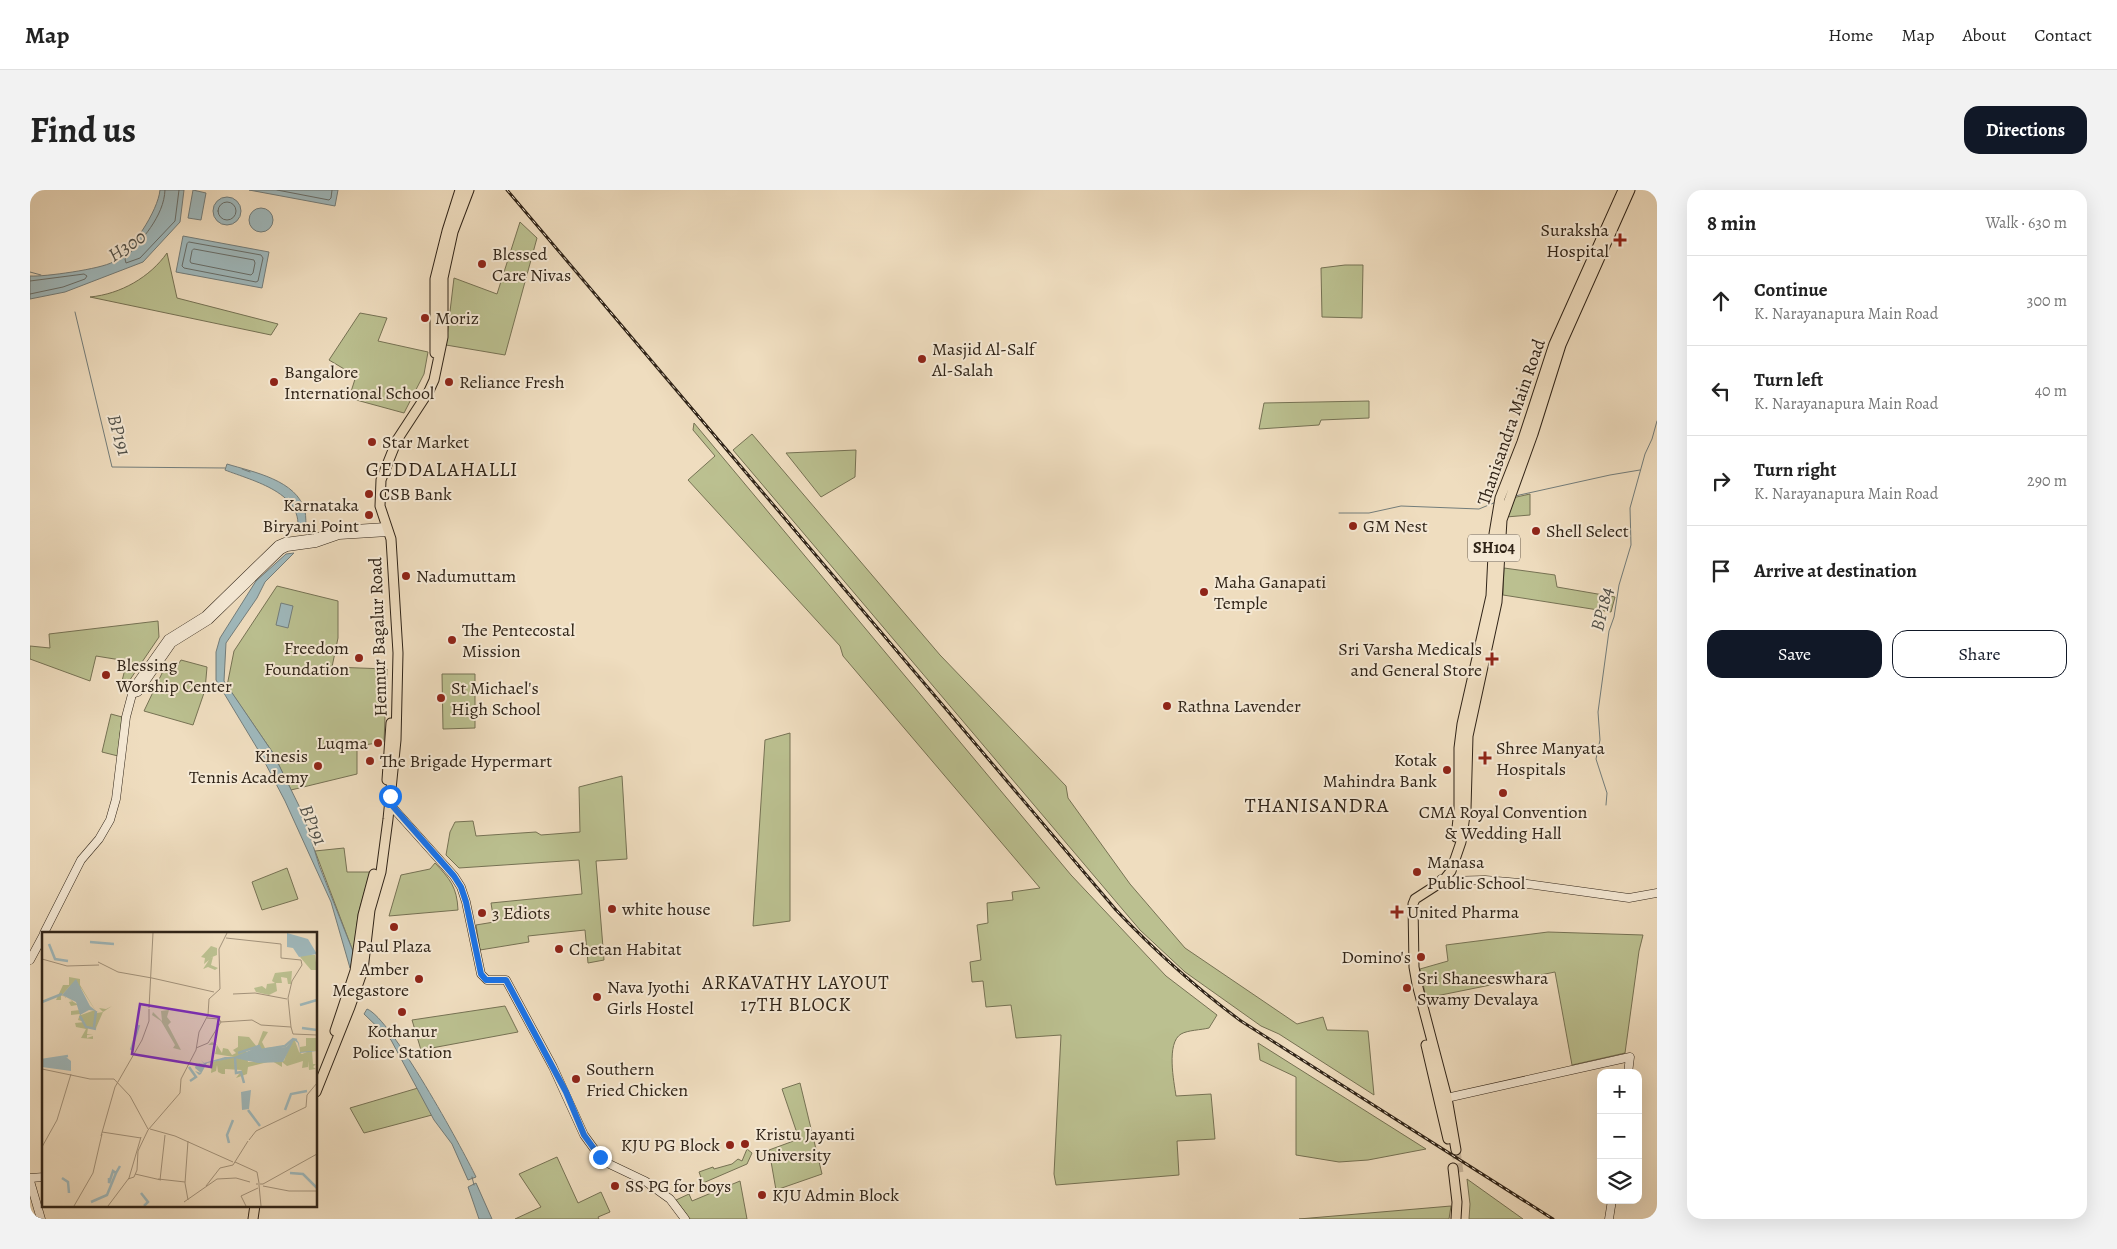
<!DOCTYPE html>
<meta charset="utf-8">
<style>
body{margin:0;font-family:Alegreya,serif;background:#f2f2f2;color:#222}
.controls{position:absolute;right:15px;bottom:15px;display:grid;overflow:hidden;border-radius:10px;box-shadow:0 5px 20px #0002}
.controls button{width:45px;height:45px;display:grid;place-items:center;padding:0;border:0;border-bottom:1px solid #e0e0e0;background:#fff;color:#222;font:25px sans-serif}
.stop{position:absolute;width:15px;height:15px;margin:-11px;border:4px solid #1a73e8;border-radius:50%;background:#fff}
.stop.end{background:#1a73e8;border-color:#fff;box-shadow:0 1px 5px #0008}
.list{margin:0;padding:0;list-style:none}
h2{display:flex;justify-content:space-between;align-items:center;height:65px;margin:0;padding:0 20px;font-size:21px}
h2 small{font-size:16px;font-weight:400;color:#767676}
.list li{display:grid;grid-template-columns:32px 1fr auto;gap:15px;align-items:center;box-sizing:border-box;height:90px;padding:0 20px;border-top:1px solid #e0e0e0}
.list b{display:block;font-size:19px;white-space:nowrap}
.list p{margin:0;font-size:16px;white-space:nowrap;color:#767676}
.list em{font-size:16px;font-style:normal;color:#767676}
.actions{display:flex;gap:10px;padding:15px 20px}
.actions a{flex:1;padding:11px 0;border:1px solid #111827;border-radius:15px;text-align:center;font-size:18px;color:#111827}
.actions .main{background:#111827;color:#fff}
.icon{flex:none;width:28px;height:28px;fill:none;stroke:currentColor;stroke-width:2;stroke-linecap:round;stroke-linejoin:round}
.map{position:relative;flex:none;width:1627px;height:1029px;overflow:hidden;border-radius:15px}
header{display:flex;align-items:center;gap:30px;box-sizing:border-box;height:70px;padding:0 25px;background:#fff;border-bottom:1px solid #e0e0e0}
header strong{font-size:24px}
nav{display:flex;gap:28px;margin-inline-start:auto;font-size:18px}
.intro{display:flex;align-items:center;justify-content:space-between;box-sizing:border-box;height:120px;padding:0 30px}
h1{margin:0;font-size:35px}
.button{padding:12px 22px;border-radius:15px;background:#111827;color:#fff;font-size:18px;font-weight:700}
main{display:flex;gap:30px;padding:0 30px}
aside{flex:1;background:#fff;border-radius:15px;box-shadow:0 5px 20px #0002}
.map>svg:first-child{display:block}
.green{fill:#bbc090;stroke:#767254}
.water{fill:#9fb9bd;stroke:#737d7b}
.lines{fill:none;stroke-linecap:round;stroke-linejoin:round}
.shore{stroke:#686e6a;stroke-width:1}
.stream{stroke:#737d7b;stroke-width:1}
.primary-tunnel{stroke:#c9b89e;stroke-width:9;stroke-dasharray:9 4.5;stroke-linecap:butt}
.secondary-casing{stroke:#302418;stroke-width:9}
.primary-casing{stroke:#302418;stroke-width:11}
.secondary{stroke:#f5e9d5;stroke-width:8}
.primary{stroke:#efddbf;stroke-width:9}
.rail-casing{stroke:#302418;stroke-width:3}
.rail{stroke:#f5e9d5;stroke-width:1;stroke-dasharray:4;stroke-linecap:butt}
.route{stroke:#1a73e8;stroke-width:6}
.poi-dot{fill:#8f2418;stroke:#f5e9d5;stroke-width:2}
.labels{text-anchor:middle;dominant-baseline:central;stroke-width:4;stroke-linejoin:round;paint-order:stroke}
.shield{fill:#f5e9d5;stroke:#6b5f51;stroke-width:1}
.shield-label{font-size:16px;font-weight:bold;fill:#302418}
.poi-label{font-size:18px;fill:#302418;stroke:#f5e9d5;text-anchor:start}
.street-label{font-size:18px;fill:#302418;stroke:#f5e9d5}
.water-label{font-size:19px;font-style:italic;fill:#51514a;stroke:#f5e9d5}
.neighbourhood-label{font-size:19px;letter-spacing:1px;fill:#302418;stroke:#f5e9d5}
.quarter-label{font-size:20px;letter-spacing:1px;fill:#302418;stroke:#f5e9d5}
.inset-river{fill:none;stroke:#9fb9bd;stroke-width:2.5}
.inset-road{fill:none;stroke:#a3937c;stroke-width:1}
.view{fill:#7b2cbf;fill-opacity:0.15;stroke:#7b2cbf;stroke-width:2.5}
.inset-edge{fill:none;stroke:#302418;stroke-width:2.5}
</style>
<header>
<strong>Map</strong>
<nav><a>Home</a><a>Map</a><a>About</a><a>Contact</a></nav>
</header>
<div class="intro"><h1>Find us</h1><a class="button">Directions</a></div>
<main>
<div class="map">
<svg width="1627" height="1029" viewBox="0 0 1627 1029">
<rect width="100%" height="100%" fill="#efddbf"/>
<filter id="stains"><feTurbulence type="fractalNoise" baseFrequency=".004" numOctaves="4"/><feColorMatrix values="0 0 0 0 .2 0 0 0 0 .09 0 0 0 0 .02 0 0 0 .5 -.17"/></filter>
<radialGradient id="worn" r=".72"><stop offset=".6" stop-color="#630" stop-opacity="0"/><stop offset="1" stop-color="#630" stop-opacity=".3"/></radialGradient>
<path class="green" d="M 490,32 L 507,48 L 475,165 L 416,155 L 424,88 L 467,104 Z
M 137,63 L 147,108 L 248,134 L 241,145 L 60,107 C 91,104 120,87 137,63 Z
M 1315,75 L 1333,75 L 1332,128 L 1292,127 L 1291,78 Z
M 330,123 L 357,128 L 348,151 L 398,162 L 394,184 L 374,223 L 319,208 L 326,186 L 299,170 Z
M 1339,211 L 1339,228 L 1291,230 L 1289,235 L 1229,239 L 1234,213 Z
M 664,233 L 1041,685 L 1136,786 L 1187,825 L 1179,838 C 1171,840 1158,840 1151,844 C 1136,853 1144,892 1146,906 L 1181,904 L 1185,949 L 1147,951 L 1149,985 L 1026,995 L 1024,984 L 1031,845 L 986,848 L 981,815 L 956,817 L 953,791 L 942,792 L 940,772 L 951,770 L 947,735 L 958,733 L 957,713 L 983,710 L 982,702 L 1010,698 L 813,466 L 810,456 L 658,290 L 685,266 L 663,240 Z
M 722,244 L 910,465 L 1036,596 L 1038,608 L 1100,694 L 1155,758 L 1267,834 L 1293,827 L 1297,840 L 1338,841 L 1344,905 L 1249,844 L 1231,836 L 1155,782 L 1110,740 L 703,260 Z
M 826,260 L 825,287 L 791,307 L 756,263 Z
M 1500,304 L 1500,325 L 1476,327 L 1482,308 Z
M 1474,378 L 1525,385 L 1527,397 L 1585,407 L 1581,422 L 1473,405 Z
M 247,396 L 308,411 L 308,448 L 302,477 L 357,479 L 354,552 L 327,556 L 327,584 L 261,600 L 243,563 L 197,496 L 204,461 Z
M 128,431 L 129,447 L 93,500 L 90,499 L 97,471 L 66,466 L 60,491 L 0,469 L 0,456 L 20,458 L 19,444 Z
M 151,470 L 177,477 L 175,500 L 163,535 L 114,521 L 134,479 L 143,483 Z
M 412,484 L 445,484 L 445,538 L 413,539 Z
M 81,524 L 92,527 L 88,566 L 72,562 Z
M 760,543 L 760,731 L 723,736 L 735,550 Z
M 592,586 L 597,669 L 566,671 L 574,770 L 558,773 L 555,740 L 498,746 L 499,752 L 450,760 L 446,735 L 464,732 L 461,713 L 552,704 L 549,670 L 429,678 L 416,665 L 420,642 L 425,632 L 443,631 L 446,646 L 506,642 L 511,645 L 550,642 L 549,597 Z
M 314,658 L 317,682 L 340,682 L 328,725 L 324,764 L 285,661 Z
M 405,673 C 420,689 427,697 428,720 L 359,726 L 371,685 L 400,679 Z
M 257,678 L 268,709 L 232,720 L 222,692 Z
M 1518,742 L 1613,745 L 1609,761 L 1595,863 L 1542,875 L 1525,782 L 1396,808 L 1390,779 L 1418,771 L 1416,755 Z
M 475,816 L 488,842 L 391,860 L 382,830 Z
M 1228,853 L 1396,959 L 1338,970 L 1309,972 L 1266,965 L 1266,887 L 1230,870 Z
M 770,893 L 792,984 L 746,1000 L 739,960 L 769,949 L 752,899 Z
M 388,898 L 402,925 L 334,943 L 320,918 Z
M 717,959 L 722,963 L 717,974 L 673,993 L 669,982 L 683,977 L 684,979 L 702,974 L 708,969 L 712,971 Z
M 527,967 L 548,1013 L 571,1002 L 580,1022 L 568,1027 L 569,1029 L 485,1029 L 511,1017 L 489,984 Z
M 1437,989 L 1493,1029 L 1439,1029 L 1440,1014 Z
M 710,991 L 717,1029 L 660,1029 L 646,1010 L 659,1004 L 662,1011 Z
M 1421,1016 L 1419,1029 L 1269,1029 Z"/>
<path class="water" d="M 130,0 L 154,0 L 150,32 L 113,72 L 35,102 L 0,109 L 0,86 C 14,87 71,79 83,72 C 101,62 128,21 130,0 Z
M 163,0 L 176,3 L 171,30 L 158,28 Z
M 219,0 L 308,0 L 305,16 Z
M183 21a14 14 0 1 1 28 0a14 14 0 1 1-28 0Z
M219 30a12 12 0 1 1 24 0a12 12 0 1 1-24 0Z
M 153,46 L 239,62 L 232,98 L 146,82 Z
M 197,274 C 223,282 267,290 275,321 C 276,327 276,334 276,340 L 267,343 C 276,303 223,291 195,280 Z
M 264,363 L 235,392 L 227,408 L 196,453 L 194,491 L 243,563 L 274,626 L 289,675 L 324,764 L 320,778 L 301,712 L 255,611 L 230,563 L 186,490 L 186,462 L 190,448 L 226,391 L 256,364 Z
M 251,413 L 263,416 L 258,438 L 246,435 Z
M 337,819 C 361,828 432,958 446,987 L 438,990 L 422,954 L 404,930 L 361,850 L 334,824 Z
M 446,993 L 462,1029 L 449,1029 L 438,997 Z"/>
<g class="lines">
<path class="shore" d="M 135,0 C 134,27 111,50 95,69 L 96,73 L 110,68 L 145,31 L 149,0
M 247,0 L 299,10 L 301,8 L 302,0
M188 21a9 9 0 1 1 18 0a9 9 0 1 1-18 0Z
M 159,52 L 231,65 L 233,68 L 228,91 L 226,92 L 154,78 L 152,76 L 157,54 Z
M 164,59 L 224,70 L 225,73 L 223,83 L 221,85 L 161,73 L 160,71 L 162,61 Z
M 0,91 L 54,84 L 57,86 L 55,89 L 33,97 L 0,104"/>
<path class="stream" d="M 0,82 L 11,85
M 45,122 L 82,277 L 195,278
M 212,279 L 220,282
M 1485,306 L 1580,285 L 1610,280
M 1309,323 L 1339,323 L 1371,316 L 1449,319 L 1466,312
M 1576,615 L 1577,603 L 1566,569 L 1570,550 L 1568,522 L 1579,441 L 1584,427 L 1589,395 L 1601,355 L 1600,318 L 1615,264 L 1622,249 L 1627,231
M 442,987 L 444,995"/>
<path class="primary-tunnel" d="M 1426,960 L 1429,983"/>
<g class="secondary-casing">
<path id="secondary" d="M 102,504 L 108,502 L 142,453 L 179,430 L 251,360 L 257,357 L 286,353 L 309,345 L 358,342
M 355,609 L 424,686 L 431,697 L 436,712 L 451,784 L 457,790 L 476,790 L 523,877 L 554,945 L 570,967 L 573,971 L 615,991 L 640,1009 L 655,1029
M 1411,689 L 1413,691 L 1455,690 L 1490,693 L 1599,708 L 1627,703
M 14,743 L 51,670 L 69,649 L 80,630 L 86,609 L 96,527 L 104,497 L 138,449 L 175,426 L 248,355 L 255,352 L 285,348 L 308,340 L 356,337
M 0,770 L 14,744
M 1412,909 L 1600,867 L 1598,883
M 0,988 L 14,987
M 0,991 L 11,1029
M 1579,1029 L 1582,1010"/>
</g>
<g class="primary-casing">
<path id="primary" d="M 405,163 L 405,89 L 417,41 L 430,0
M 357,590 L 361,533
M 1426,647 L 1429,620 L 1429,558 L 1432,534 L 1461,406 L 1464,344 L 1470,308 L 1492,252 L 1524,154 L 1593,0
M 305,841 L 325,781 L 333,725 L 344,684
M 1396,855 L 1418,949
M 286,902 L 320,817 L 333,780 L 340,720 L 351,682 L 358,629 L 366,550 L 368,463 L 361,349 L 350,316 L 351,290 L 367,250 L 399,201 L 404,190 L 413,147 L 413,88 L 423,42 L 439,0
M 1426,960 L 1417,908 L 1387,794 L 1384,777 L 1383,714 L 1385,709 L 1413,691 L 1421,681 L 1431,652 L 1436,619 L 1438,546 L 1467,412 L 1472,330 L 1503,244 L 1531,155 L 1600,0
M 1423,978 L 1427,1012 L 1426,1029
M 223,1029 L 225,1015"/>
</g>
<use href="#secondary" class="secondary"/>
<use href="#primary" class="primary"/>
<g class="rail-casing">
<path id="rail" d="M 477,0 L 1086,720 C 1125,761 1165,797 1211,831 L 1523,1029"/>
</g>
<use href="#rail" class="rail"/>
</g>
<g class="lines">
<path class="route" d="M 360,606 L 360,613 L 424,686 L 431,697 L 436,712 L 451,784 L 456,790 L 476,790 L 536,902 L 554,945 L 570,967"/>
</g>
<g class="poi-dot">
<path d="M1587.5 42.5h5v5h5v5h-5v5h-5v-5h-5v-5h5z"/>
<circle cx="452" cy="74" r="5"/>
<circle cx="395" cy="128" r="5"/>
<circle cx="892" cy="169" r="5"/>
<circle cx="244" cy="192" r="5"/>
<circle cx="419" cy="192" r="5"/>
<circle cx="342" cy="252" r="5"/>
<circle cx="339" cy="304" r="5"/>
<circle cx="339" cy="325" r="5"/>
<circle cx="1323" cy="336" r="5"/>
<circle cx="1506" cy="341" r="5"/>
<circle cx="376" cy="386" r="5"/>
<circle cx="1174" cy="402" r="5"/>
<circle cx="422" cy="450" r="5"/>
<circle cx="329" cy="468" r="5"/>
<path d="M1459.5 461.5h5v5h5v5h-5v5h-5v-5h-5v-5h5z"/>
<circle cx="76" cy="485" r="5"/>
<circle cx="411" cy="508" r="5"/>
<circle cx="1137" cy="516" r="5"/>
<circle cx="348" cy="553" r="5"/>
<path d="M1452.5 560.5h5v5h5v5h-5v5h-5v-5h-5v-5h5z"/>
<circle cx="340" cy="571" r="5"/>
<circle cx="288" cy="576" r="5"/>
<circle cx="1417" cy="580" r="5"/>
<circle cx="1473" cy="603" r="5"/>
<circle cx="1387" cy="682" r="5"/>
<circle cx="582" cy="719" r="5"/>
<path d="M1364.5 714.5h5v5h5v5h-5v5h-5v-5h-5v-5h5z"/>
<circle cx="452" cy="723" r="5"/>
<circle cx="364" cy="737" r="5"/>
<circle cx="529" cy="759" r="5"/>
<circle cx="1391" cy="767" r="5"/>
<circle cx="389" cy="789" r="5"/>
<circle cx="1377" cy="798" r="5"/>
<circle cx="567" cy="807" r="5"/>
<circle cx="372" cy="822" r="5"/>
<circle cx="546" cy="889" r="5"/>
<circle cx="715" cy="954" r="5"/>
<circle cx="700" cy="955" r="5"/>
<circle cx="585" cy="996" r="5"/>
<circle cx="732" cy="1005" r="5"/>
</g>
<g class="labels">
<rect class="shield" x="1438" y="344.5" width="52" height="27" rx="4"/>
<g class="shield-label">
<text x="1464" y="358">SH104</text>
</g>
<g class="poi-label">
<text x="1579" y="40" text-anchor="end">Suraksha<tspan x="1579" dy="21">Hospital</tspan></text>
<text x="462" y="64">Blessed<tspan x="462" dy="21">Care Nivas</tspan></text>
<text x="405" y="128">Moriz</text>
<text x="902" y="159">Masjid Al-Salf<tspan x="902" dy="21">Al-Salah</tspan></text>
<text x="254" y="182">Bangalore<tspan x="254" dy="21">International School</tspan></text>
<text x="429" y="192">Reliance Fresh</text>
<text x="352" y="252">Star Market</text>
<text x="349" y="304">CSB Bank</text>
<text x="329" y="315" text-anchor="end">Karnataka<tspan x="329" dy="21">Biryani Point</tspan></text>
<text x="1333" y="336">GM Nest</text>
<text x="1516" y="341">Shell Select</text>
<text x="386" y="386">Nadumuttam</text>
<text x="1184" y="392">Maha Ganapati<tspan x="1184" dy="21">Temple</tspan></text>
<text x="432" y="440">The Pentecostal<tspan x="432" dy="21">Mission</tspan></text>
<text x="319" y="458" text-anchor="end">Freedom<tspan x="319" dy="21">Foundation</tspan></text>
<text x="1452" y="459" text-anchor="end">Sri Varsha Medicals<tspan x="1452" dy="21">and General Store</tspan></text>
<text x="86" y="475">Blessing<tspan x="86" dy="21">Worship Center</tspan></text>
<text x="421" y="498">St Michael's<tspan x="421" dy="21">High School</tspan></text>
<text x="1147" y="516">Rathna Lavender</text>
<text x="338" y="553" text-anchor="end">Luqma</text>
<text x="1466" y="558">Shree Manyata<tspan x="1466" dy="21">Hospitals</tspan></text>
<text x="278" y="566" text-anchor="end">Kinesis<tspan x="278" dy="21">Tennis Academy</tspan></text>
<text x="1407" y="570" text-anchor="end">Kotak<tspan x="1407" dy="21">Mahindra Bank</tspan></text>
<text x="350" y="571">The Brigade Hypermart</text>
<text x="1473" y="622" text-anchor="middle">CMA Royal Convention<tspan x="1473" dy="21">&amp; Wedding Hall</tspan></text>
<text x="1397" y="672">Manasa<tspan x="1397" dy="21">Public School</tspan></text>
<text x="592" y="719">white house</text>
<text x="1377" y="722">United Pharma</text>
<text x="462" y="723">3 Ediots</text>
<text x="364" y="756" text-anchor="middle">Paul Plaza</text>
<text x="539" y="759">Chetan Habitat</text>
<text x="1381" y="767" text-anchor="end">Domino's</text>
<text x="379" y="779" text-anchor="end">Amber<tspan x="379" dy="21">Megastore</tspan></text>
<text x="1387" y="788">Sri Shaneeswhara<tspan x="1387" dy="21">Swamy Devalaya</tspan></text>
<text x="577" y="797">Nava Jyothi<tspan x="577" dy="21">Girls Hostel</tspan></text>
<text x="372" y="841" text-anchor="middle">Kothanur<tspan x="372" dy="21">Police Station</tspan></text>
<text x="556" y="879">Southern<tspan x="556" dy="21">Fried Chicken</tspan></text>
<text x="725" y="944">Kristu Jayanti<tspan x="725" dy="21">University</tspan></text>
<text x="690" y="955" text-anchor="end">KJU PG Block</text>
<text x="595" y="996">SS PG for boys</text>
<text x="742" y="1005">KJU Admin Block</text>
</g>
<g class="street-label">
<text transform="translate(1481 232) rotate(-71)">Thanisandra Main Road</text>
<text transform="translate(348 447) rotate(-92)">Hennur Bagalur Road</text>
</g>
<g class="water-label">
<text transform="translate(97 56) rotate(-34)">H300</text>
<text transform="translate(89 245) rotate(74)">BP191</text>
<text transform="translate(1572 419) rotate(-77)">BP184</text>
<text transform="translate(283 635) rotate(67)">BP191</text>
</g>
<g class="neighbourhood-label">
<text x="766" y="793">ARKAVATHY LAYOUT<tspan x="766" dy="22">17TH BLOCK</tspan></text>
</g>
<g class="quarter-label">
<text x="412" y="279">GEDDALAHALLI</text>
<text x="1287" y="615">THANISANDRA</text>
</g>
</g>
<g transform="translate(12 742)">
<rect width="275" height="275" fill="#efddbf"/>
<path d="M 169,14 L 175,16 L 175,23 L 168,26 L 171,25 L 169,33 L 176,36 L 173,38 L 166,35 L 161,37 L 167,28 L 162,32 L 163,26 L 159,25 ZM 261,22 L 273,23 L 275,38 L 269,38 L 258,25 ZM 250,39 L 249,52 L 246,52 L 245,46 L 239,45 L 240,51 L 234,51 L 235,59 L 227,63 L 214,60 L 212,56 L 220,54 L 224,57 L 225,52 L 233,51 L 230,49 L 233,41 ZM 27,45 L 38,47 L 38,53 L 55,81 L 61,80 L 57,76 L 64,77 L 70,74 L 61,80 L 54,96 L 46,96 L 45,102 L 51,102 L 45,103 L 45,106 L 51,104 L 51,107 L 39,106 L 44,97 L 34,95 L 33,91 L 43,90 L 36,88 L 38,82 L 29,83 L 29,79 L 38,78 L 35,73 L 29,74 L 27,70 L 31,69 L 19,63 L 19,68 L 14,68 L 21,53 L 27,53 ZM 28,54 L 39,56 L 53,78 L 39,83 L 35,72 L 20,63 ZM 127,78 L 125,85 L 129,90 L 126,93 L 139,118 L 131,116 L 133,113 L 119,89 L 110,83 L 111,80 L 120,89 L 119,79 ZM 221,99 L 226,100 L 220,110 L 223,116 L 243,114 L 252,106 L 257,120 L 260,122 L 265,120 L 258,120 L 258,115 L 264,114 L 264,106 L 275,106 L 275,119 L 270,119 L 271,132 L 274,132 L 271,135 L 274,137 L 267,138 L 266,129 L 266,135 L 260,136 L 261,129 L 245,134 L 240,130 L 240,135 L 230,129 L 206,135 L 205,142 L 194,146 L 200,138 L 183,137 L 183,142 L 180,142 L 176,140 L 175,133 L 174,139 L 169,141 L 170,130 L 192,125 L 173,122 L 175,113 L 166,113 L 170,110 L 175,113 L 180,121 L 181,116 L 186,117 L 190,123 L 194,121 L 191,118 L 196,115 L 196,104 L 207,105 L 215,115 ZM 248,111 L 242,129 L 206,130 L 204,118 L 232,117 Z" fill="#bbc090" fill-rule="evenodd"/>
<path d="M 245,1 L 266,7 L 275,22 L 257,25 L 251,16 L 245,15 ZM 34,47 L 48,74 L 54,79 L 47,78 L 38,83 L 34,70 L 20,63 ZM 252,107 L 255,108 L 257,111 L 258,120 L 267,119 L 275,119 L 268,120 L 269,128 L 268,120 L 258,121 L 256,111 L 252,108 L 241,130 L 249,139 L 241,130 L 216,131 L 192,126 L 165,131 L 159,142 L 157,143 L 153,139 L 159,141 L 153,136 L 154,132 L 159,133 L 156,131 L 162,132 L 159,128 L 162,131 L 183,125 L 192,125 L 216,115 L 220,118 L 244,115 ZM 24,125 L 29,129 L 29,139 L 0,135 L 0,128 ZM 209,158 L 207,177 L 200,178 L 199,160 Z" fill="#9fb9bd"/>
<path class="inset-river" d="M 48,10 L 72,12M 7,12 L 13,27 L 26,29M 0,70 L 20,62M 258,73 L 275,68M 38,84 L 44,95 L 54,97M 52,95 L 54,79M 260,96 L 275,98M 89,118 L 97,93M 196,121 L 217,114 L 219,118 L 243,114 L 251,107 L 255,108M 193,126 L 194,141 L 199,140 L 202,151M 0,128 L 26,124M 147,135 L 154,145 L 148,149M 206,178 L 218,194M 243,178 L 249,162 L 265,159M 187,211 L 185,203 L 191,188M 248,241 L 261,242 L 275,256M 20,246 L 26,250 L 27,261M 67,246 L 67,251 L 71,239 L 74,241 L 78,234M 99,261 L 106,270 L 102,274M 49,270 L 65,263 L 74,241"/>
<path class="inset-road" d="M 184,6 L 239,12 L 239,26 L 259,28 L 260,33 L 250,49 L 246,66 L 249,95M 0,27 L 25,34 L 57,33M 56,30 L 76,40 L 110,46M 110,46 L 172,60M 191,62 L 213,61 L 245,67M 107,76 L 111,1M 165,86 L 177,87 L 179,90 L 210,88 L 219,93 L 249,95 L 251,102 L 275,103M 154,116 L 166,111 L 179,90M 0,137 L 48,147 L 72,147 L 88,164 L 106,197M 264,175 L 265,163 L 275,151M 108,197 L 133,204 L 191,230M 60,200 L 99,206M 59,204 L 73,155 L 100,108 L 107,89 L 107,77M 207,208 L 214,199 L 264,175M 146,209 L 143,251 L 146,268M 0,215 L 15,188 L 29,142M 193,230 L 215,240 L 217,251M 93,242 L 119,248M 86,247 L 92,245 L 95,238 L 96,219 L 106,198 L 138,161 L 139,147 L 154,118 L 157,100 L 166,83 L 167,67 L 178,57 L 177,17 L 185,1M 116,247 L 143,250M 118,248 L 123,203M 214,252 L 221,252 L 275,222M 217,253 L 219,274M 164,254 L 178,236 L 191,233 L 206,209M 221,254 L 247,259 L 275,259M 142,270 L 175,247 L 194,246 L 208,250M 32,274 L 51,241 L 60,202M 66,274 L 87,246 L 99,205M 204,274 L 199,264 L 216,256"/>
<path class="view" d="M 98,72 L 177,85 L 169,135 L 90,122 Z"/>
<rect width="275" height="275" class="inset-edge"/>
</g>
<rect width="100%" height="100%" filter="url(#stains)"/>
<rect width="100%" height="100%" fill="url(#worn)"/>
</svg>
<div class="controls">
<button>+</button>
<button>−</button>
<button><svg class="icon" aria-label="layers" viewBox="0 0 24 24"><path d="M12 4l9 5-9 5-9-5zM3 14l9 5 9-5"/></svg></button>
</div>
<div class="stop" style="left:360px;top:606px"></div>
<div class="stop end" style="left:570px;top:967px"></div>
</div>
<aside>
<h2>8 min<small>Walk · 630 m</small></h2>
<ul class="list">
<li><svg class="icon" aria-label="ahead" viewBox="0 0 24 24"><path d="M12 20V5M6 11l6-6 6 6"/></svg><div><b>Continue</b><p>K. Narayanapura Main Road</p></div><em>300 m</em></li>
<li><svg class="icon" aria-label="left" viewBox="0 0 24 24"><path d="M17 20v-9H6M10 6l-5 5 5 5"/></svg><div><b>Turn left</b><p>K. Narayanapura Main Road</p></div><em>40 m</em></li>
<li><svg class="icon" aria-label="right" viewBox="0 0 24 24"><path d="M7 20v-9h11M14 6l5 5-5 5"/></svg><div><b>Turn right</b><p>K. Narayanapura Main Road</p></div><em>290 m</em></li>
<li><svg class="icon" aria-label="arrive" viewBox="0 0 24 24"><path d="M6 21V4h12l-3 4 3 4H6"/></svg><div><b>Arrive at destination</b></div></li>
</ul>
<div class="actions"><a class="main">Save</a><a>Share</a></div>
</aside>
</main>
